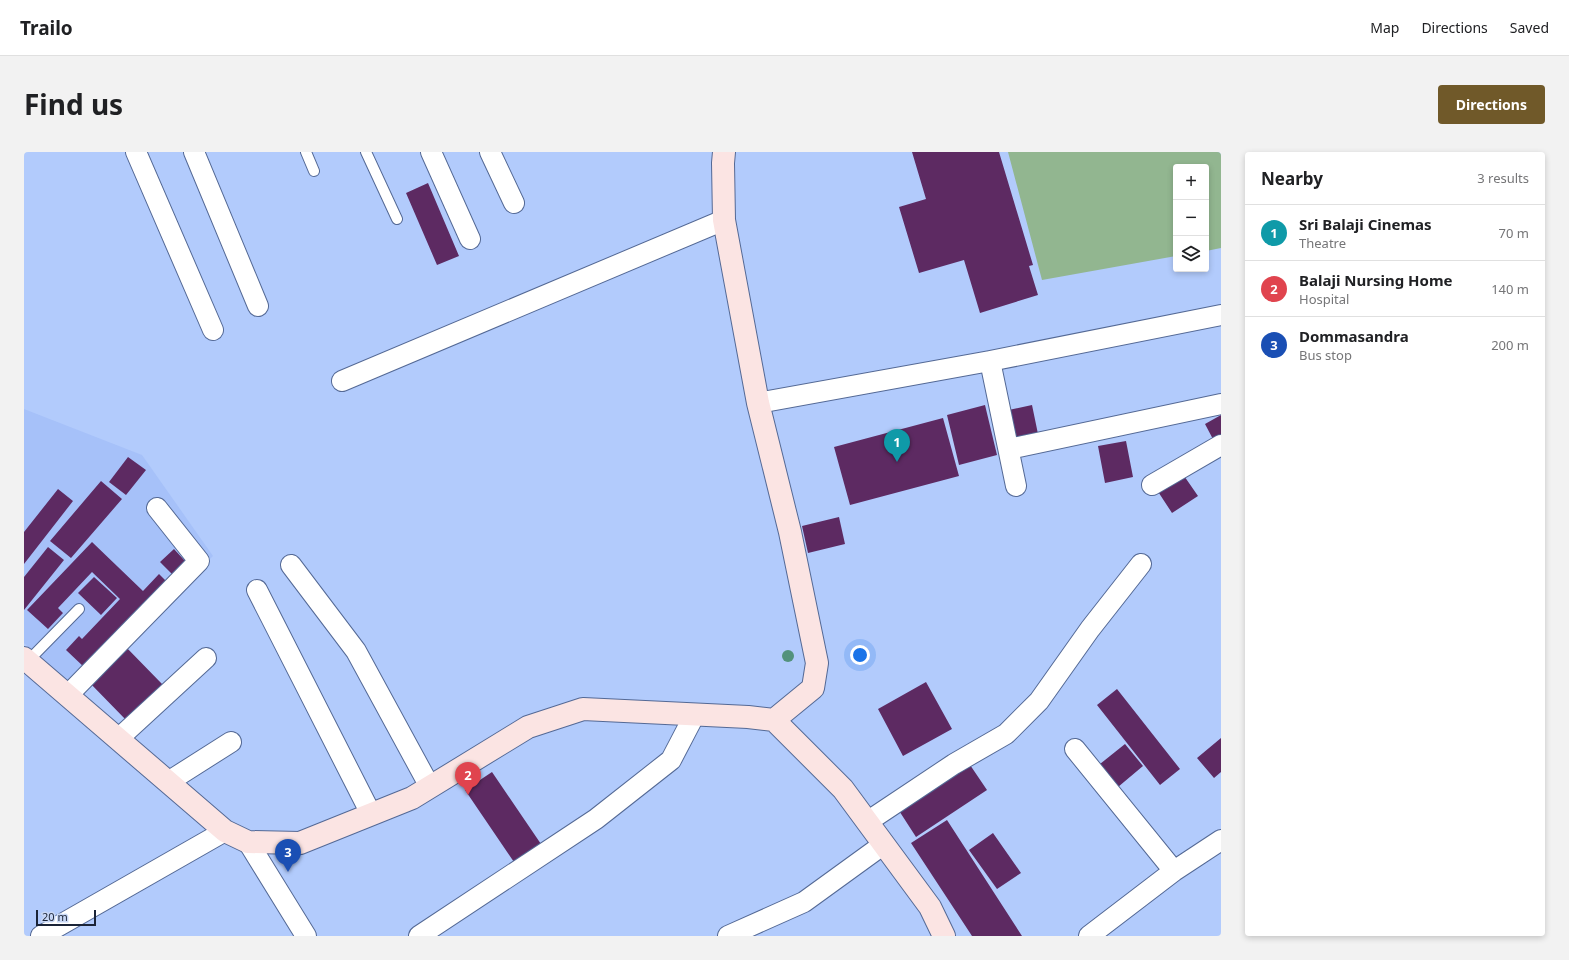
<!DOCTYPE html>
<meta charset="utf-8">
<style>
body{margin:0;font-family:"Noto Sans",sans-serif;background:#f2f2f2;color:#202124}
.controls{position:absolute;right:12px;top:12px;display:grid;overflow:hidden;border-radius:4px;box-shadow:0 2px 6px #0003}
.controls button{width:36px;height:36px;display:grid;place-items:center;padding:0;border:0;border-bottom:1px solid #e0e0e0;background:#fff;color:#202124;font:20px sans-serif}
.scale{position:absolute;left:12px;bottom:10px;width:60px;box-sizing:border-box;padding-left:4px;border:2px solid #1b2437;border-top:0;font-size:11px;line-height:14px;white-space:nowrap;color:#1b2437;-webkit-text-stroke:3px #c9d8f6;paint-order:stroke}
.you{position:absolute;left:836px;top:503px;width:14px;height:14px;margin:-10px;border:3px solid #fff;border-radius:50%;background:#1a73e8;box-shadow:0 0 0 6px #1a73e833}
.badge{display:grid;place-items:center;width:26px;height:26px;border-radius:50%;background:#705929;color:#fff;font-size:13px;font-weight:700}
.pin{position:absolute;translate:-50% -33px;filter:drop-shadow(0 1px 2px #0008)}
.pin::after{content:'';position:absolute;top:21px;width:14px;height:12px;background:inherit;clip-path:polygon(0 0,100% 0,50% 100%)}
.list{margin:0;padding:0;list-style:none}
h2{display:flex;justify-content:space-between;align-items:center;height:52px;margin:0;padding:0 16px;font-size:17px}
h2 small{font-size:13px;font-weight:400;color:#757577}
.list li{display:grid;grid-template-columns:26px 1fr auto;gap:12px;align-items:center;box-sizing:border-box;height:56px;padding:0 16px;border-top:1px solid #e0e0e0}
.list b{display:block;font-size:15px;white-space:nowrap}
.list p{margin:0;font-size:13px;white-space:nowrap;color:#757577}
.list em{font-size:13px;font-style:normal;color:#757577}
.icon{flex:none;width:22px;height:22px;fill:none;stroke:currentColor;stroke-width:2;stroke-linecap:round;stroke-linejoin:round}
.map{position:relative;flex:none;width:1197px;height:784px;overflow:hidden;border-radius:4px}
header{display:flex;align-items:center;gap:24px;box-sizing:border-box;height:56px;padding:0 20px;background:#fff;border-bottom:1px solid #e0e0e0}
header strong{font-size:19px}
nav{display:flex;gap:22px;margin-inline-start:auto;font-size:14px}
.intro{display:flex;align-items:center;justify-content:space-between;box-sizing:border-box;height:96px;padding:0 24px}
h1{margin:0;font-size:28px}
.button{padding:10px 18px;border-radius:4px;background:#705929;color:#fff;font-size:14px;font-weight:700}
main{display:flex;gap:24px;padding:0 24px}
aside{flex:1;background:#fff;border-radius:4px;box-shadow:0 2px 6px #0003}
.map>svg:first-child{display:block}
.built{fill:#a6c1f9}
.green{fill:#92b690}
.building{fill:#5d2a62}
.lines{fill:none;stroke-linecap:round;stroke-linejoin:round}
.lane-casing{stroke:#546995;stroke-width:12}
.street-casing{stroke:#546995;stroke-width:22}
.secondary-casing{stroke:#546995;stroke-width:24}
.lane{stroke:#fff;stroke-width:10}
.street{stroke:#fff;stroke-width:20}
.secondary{stroke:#fbe4e3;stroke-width:22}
.tree{fill:#53927c}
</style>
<header>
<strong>Trailo</strong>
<nav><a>Map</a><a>Directions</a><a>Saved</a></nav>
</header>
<div class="intro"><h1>Find us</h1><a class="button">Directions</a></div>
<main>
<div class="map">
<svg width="1197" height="784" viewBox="0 0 1197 784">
<rect width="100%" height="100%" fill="#b2cbfc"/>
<path class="built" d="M 0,257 L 118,303 L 189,404 L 56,539 L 0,491 Z"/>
<path class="green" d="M 984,0 L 1197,0 L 1197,96 L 1182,99 L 1182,15 L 1152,15 L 1152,104 L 1018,128 Z"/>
<path class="building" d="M 888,0 L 975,0 L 1009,113 L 1005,114 L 1014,143 L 956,161 L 940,108 L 895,121 L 875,55 L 902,47 Z
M 404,31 L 435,104 L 413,113 L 382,41 Z
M 961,253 L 973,303 L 935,313 L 923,263 Z
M 1008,253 L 1014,282 L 987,288 L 980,259 Z
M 1197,263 L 1197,288 L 1191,291 L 1181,272 Z
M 919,266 L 935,324 L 826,353 L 810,295 Z
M 1102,289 L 1109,325 L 1081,331 L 1074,294 Z
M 104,305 L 122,318 L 102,343 L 85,330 Z
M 1156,318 L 1174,344 L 1148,361 L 1131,335 Z
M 77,329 L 98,347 L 47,406 L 26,389 Z
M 34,337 L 49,349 L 0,412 L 0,380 Z
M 815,365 L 821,392 L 784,401 L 778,374 Z
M 68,390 L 119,439 L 135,422 L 143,430 L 61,516 L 42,498 L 55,484 L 58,487 L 96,447 L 68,420 L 34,456 L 39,461 L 24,477 L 3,458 Z
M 24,395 L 40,408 L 0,458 L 0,425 Z
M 150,397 L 161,409 L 148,422 L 136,410 Z
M 70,425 L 93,446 L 77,463 L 54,441 Z
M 100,493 L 139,533 L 103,569 L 64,529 Z
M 902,530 L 928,577 L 879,604 L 854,557 Z
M 1093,537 L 1156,617 L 1136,633 L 1073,553 Z
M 1197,586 L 1197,620 L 1190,626 L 1173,606 Z
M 1101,592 L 1119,614 L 1094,635 L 1076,612 Z
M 942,607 L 963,638 L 892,685 L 872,654 Z
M 468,620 L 519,695 L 492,713 L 441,638 Z
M 923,668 L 998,784 L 948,784 L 887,691 Z
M 969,681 L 997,721 L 973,737 L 945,698 Z"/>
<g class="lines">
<g class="lane-casing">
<path id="lane" d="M 282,0 L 290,19
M 342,0 L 373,67
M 4,509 L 55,457"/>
</g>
<g class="street-casing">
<path id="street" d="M 112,0 L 189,178
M 170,0 L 234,154
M 407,0 L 446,87
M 466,0 L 490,51
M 966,209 L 992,334
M 318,229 L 700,68
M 734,251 L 966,209 L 1197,163
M 985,297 L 1197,252
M 1128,333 L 1197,293
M 267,413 L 332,499 L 406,635
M 233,438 L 347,662
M 44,543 L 175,409 L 133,356
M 94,587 L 182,506
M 1051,597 L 1150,719
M 144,630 L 207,590
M 843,670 L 930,612 L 982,582 L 1015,549 L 1066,477 L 1117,412
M 224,690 L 282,784
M 17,784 L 201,679
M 395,784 L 572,667 L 647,608 L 671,562
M 704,784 L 780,750 L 860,692
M 1065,784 L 1150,719 L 1197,688"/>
</g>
<g class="secondary-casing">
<path id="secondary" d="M 700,0 L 699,11 L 700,68 L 734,251 L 766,380 L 793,511 L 789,536 L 750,568
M 0,506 L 201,679 L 224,690 L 276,691 L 388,646 L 504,575 L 559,557 L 724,565 L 750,568 L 819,637 L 906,755 L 920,784"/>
</g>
<use href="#lane" class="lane"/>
<use href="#street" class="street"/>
<use href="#secondary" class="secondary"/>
</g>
<circle class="tree" cx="764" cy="504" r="6"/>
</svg>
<div class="controls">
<button>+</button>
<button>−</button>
<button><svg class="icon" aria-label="layers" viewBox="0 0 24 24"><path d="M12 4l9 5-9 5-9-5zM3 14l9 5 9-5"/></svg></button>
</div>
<div class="scale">20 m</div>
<div class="you"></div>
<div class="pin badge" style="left:873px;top:310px;background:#0f9aa8">1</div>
<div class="pin badge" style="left:444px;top:643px;background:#e0444e">2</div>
<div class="pin badge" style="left:264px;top:720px;background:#1a4fb4">3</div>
</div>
<aside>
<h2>Nearby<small>3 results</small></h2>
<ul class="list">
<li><span class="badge" style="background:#0f9aa8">1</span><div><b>Sri Balaji Cinemas</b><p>Theatre</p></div><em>70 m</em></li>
<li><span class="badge" style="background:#e0444e">2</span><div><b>Balaji Nursing Home</b><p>Hospital</p></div><em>140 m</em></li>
<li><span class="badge" style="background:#1a4fb4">3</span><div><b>Dommasandra</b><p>Bus stop</p></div><em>200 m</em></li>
</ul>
</aside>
</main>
